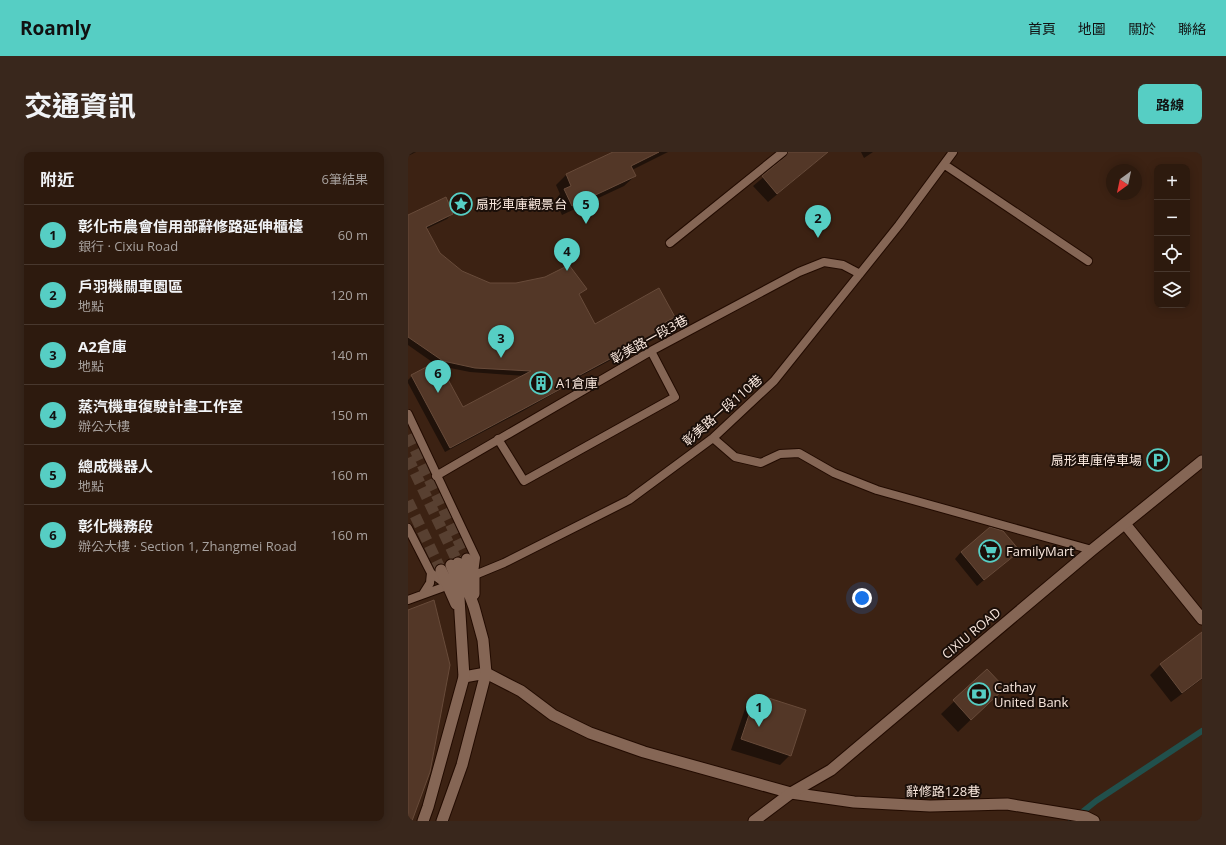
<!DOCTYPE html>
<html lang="zh-TW">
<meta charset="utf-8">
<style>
body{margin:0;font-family:"Open Sans","Noto Sans TC",sans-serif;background:#39271c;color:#f1f3f6}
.controls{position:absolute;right:12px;top:12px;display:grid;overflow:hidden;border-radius:8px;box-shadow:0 2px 10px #0003}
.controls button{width:36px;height:36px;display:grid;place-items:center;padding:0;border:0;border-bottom:1px solid #48382e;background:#2d1a0e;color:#f1f3f6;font:20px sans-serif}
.compass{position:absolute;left:698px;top:12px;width:36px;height:36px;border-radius:50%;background:#2d1a0e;box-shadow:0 2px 10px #0003;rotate:213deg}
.you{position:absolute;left:454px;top:446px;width:14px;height:14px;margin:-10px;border:3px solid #fff;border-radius:50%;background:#1a73e8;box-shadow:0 0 0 6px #1a73e833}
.badge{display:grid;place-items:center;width:26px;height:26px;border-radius:50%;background:#56cec4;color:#111;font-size:13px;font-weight:700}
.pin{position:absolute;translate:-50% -33px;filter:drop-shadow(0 1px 2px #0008)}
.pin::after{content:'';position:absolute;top:21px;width:14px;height:12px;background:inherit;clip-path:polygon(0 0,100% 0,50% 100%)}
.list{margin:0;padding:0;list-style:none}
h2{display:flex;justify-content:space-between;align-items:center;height:52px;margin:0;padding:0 16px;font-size:17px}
h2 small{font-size:13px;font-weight:400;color:#a7a19e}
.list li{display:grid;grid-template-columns:26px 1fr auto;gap:12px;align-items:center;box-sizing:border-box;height:60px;padding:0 16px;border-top:1px solid #48382e}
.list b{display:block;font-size:15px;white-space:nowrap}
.list p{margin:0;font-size:13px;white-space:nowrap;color:#a7a19e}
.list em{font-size:13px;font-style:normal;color:#a7a19e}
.icon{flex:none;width:22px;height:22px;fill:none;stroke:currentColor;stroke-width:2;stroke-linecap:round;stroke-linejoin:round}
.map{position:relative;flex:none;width:794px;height:669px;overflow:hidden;border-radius:8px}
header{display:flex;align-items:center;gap:24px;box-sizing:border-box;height:56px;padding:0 20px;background:#56cec4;color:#111}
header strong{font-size:19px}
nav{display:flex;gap:22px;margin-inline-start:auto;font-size:14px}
.intro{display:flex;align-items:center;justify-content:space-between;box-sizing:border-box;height:96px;padding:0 24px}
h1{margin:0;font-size:28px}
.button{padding:10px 18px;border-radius:8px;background:#56cec4;color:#111;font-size:14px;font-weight:700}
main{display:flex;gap:24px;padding:0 24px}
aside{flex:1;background:#2d1a0e;border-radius:8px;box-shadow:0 2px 10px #0003}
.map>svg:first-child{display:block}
.shadow{fill:#0007;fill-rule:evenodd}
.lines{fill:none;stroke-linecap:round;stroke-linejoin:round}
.stream{stroke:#21504c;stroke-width:6}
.building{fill:#533727;stroke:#684b3a}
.tertiary-tunnel{stroke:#584031;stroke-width:11;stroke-dasharray:11 5.5;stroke-linecap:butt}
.service-casing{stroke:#220b00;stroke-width:10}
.minor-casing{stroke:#220b00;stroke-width:13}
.tertiary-casing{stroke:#220b00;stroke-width:13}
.service{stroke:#856655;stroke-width:8}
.minor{stroke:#856655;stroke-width:11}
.tertiary{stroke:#856655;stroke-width:11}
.labels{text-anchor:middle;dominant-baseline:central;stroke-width:4;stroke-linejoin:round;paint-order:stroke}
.poi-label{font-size:13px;fill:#fae8de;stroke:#1b0f09;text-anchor:start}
.street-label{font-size:13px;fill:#fae8de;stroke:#1b0f09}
</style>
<header>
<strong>Roamly</strong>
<nav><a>首頁</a><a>地圖</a><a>關於</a><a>聯絡</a></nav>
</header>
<div class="intro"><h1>交通資訊</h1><a class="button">路線</a></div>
<main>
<aside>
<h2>附近<small>6筆結果</small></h2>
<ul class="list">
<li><span class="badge">1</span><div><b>彰化市農會信用部辭修路延伸櫃檯</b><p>銀行 · Cixiu Road</p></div><em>60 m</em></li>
<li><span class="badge">2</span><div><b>戶羽機關車園區</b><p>地點</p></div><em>120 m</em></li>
<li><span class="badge">3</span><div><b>A2倉庫</b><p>地點</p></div><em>140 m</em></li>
<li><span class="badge">4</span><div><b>蒸汽機車復駛計畫工作室</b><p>辦公大樓</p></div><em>150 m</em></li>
<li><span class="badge">5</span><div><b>總成機器人</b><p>地點</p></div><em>160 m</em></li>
<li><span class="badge">6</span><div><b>彰化機務段</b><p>辦公大樓 · Section 1, Zhangmei Road</p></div><em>160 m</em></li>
</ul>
</aside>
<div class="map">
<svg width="794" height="669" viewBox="0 0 794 669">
<rect width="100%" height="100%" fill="#3c2213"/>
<path class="shadow" d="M 0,0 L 8,0 L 0,4 Z
M 205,0 L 260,0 L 224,18 L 227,24 L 216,34 L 154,63 L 147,48 L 152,42 L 148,33 L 158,23 Z
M 377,0 L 420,0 L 360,50 L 345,34 L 371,12 L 371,7 Z
M 453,0 L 465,0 L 456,6 Z
M 44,62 L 39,67 L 18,77 L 31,102 L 53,120 L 82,132 L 177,137 L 170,144 L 186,174 L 266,164 L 252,174 L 254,178 L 250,183 L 156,233 L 152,238 L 115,259 L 37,300 L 0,231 L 0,228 L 4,224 L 27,212 L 0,193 L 0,64 ZM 32,214 L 62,220 L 117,224 L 55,256 Z
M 610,399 L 569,434 L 547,407 L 553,400 Z
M 794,481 L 794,527 L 763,550 L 742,523 L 752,513 Z
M 579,518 L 582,549 L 550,580 L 533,562 Z
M 348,543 L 382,603 L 372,613 L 323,598 L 338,554 Z"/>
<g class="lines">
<path class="stream" d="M 663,669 L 688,649 L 794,579"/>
</g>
<path class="building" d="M 205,0 L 251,0 L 223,14 L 228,24 L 164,54 L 156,37 L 163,34 L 158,22 Z
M 380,0 L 420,0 L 369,42 L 354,24 L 378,4 Z
M 38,45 L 45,62 L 18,75 L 32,101 L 54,119 L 82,131 L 108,131 L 137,125 L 161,113 L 179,137 L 171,142 L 187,172 L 251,136 L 267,165 L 252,173 L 256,178 L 157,231 L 158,234 L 121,254 L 42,296 L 3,223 L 30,209 L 55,255 L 123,219 L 67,216 L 35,209 L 0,185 L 0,63 Z
M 582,375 L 595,379 L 612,399 L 576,428 L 553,400 Z
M 26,448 L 42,513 L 22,620 L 4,669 L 0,669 L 0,458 Z
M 794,480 L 794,526 L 774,541 L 752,512 Z
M 579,517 L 597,536 L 563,568 L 545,548 Z
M 348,542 L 398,558 L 383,604 L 333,587 Z"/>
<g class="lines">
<path class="tertiary-tunnel" d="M 0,283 L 59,407
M 0,306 L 50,411
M 0,349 L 33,418"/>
<g class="service-casing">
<path id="service" d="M 537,13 L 680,109
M 262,91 L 375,0
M 0,262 L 68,406 L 66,421
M 305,286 L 327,305 L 353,311 L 372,302 L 391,301 L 426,321 L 469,338 L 684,398
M 90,287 L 116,329 L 267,245 L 243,199
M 28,324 L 243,199 L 391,120 L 416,110 L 435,113 L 452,122
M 0,376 L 23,421 L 39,433
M 62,425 L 96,411 L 221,348 L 305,286 L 366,229 L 491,73 L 545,0
M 15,442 L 22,431 L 23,421
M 0,448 L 44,432"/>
</g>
<g class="minor-casing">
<path id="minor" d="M 717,372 L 794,467
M 56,525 L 78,521 L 113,539 L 145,563 L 182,581 L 236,600 L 383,641 L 446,650 L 522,654 L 599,652 L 678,665 L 686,669"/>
</g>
<g class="tertiary-casing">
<path id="tertiary" d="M 59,407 L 66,423 L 66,442
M 33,418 L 48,452
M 15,669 L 20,655 L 56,525 L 50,430 L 43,413
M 34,669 L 54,613 L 78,521 L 75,488 L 66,455 L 50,411
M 346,669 L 383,641 L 423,618 L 684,398 L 794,309"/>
</g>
<use href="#service" class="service"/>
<use href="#minor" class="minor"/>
<use href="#tertiary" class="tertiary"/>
</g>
<defs>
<g id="sight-ring" transform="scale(1.15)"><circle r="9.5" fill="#1b0f09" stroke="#56cec4" stroke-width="1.5"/><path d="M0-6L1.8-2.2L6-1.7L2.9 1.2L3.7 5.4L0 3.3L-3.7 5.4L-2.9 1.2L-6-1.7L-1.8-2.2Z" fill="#56cec4"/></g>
<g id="building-ring" transform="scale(1.15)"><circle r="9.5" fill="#1b0f09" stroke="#56cec4" stroke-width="1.5"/><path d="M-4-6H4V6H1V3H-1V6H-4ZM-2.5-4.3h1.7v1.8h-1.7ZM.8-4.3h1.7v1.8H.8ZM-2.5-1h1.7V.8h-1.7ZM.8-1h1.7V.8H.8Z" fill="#56cec4"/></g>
<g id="parking-ring" transform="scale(1.15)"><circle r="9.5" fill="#1b0f09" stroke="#56cec4" stroke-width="1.5"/><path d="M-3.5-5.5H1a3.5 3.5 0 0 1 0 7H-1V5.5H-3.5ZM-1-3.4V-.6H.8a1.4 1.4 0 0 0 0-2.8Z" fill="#56cec4"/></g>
<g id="supermarket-ring" transform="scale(1.15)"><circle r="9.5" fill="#1b0f09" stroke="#56cec4" stroke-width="1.5"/><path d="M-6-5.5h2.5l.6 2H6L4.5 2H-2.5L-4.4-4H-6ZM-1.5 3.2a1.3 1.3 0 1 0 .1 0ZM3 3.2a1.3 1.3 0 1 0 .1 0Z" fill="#56cec4"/></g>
<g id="bank-ring" transform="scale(1.15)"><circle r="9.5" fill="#1b0f09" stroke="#56cec4" stroke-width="1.5"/><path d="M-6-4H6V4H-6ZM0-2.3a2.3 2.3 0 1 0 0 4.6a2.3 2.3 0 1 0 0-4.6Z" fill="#56cec4"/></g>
</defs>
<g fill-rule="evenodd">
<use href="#sight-ring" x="53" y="52"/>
<use href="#building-ring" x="133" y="231"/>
<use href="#parking-ring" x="750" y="308"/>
<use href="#supermarket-ring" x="582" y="399"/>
<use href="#bank-ring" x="571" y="542"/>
</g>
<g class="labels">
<g class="poi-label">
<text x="68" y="52">扇形車庫觀景台</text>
<text x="148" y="231">A1倉庫</text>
<text x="734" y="308" text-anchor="end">扇形車庫停車場</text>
<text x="598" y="399">FamilyMart</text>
<text x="586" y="535">Cathay<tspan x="586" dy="15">United Bank</tspan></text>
</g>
<g class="street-label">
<text transform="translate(241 187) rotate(-29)">彰美路一段3巷</text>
<text transform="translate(314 258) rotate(-41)">彰美路一段110巷</text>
<text transform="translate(563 481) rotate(-40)">CIXIU ROAD</text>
<text x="535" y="639">辭修路128巷</text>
</g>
</g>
</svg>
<div class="controls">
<button>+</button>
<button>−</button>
<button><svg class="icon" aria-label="locate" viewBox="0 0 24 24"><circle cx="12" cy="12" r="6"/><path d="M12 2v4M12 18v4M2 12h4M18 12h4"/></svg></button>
<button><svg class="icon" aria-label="layers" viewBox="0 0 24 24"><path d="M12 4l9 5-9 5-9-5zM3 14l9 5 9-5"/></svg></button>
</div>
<svg class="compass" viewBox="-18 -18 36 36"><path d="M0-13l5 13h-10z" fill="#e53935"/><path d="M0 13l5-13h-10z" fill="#a7a19e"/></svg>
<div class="you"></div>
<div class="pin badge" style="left:351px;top:575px">1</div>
<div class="pin badge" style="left:410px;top:86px">2</div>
<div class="pin badge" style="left:93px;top:206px">3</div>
<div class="pin badge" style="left:159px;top:119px">4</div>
<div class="pin badge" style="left:178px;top:72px">5</div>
<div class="pin badge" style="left:30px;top:241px">6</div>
</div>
</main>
